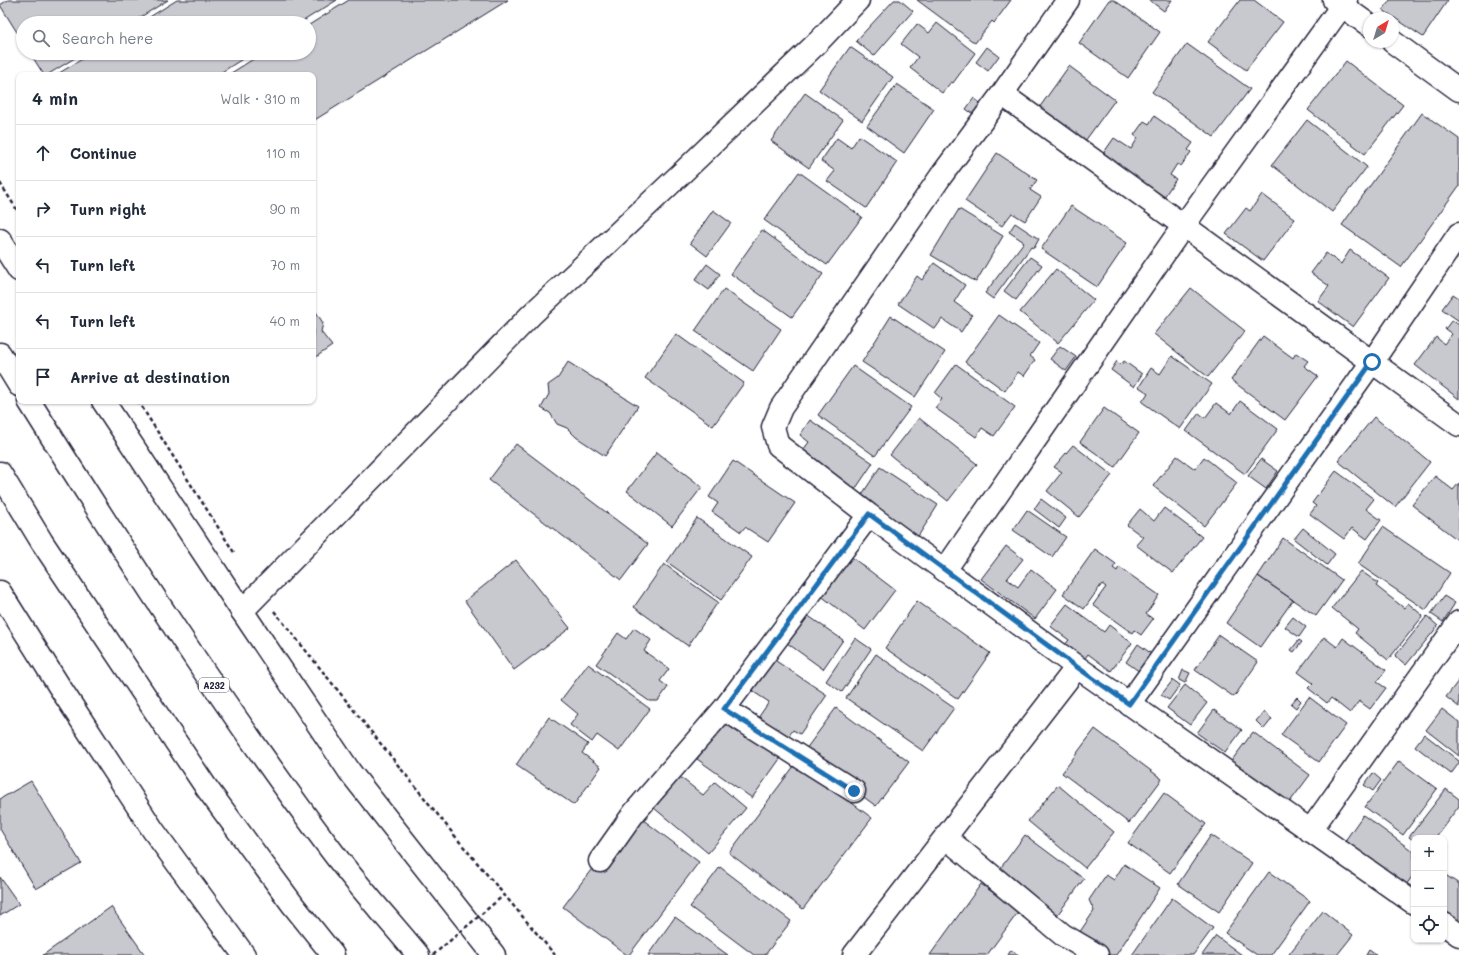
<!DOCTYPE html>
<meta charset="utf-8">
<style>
body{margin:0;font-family:Mali,sans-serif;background:#f6f6f7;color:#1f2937}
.controls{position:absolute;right:12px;bottom:12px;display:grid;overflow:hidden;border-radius:8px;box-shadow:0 1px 3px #0004}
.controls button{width:36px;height:36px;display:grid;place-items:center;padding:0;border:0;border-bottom:1px solid #e0e1e3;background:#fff;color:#1f2937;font:20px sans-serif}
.compass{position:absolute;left:1363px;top:12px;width:36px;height:36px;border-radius:50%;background:#fff;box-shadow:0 1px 3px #0004;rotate:38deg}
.stop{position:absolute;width:12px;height:12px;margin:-9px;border:3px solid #1f6fb2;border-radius:50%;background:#fff}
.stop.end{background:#1f6fb2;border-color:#fff;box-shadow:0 1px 4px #0008}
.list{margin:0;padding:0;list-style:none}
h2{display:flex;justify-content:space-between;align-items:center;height:52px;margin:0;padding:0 16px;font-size:17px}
h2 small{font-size:13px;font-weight:400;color:#747a83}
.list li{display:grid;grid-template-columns:26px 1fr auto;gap:12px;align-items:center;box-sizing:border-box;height:56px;padding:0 16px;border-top:1px solid #e0e1e3}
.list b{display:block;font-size:15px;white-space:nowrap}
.list em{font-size:13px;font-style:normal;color:#747a83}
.icon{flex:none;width:22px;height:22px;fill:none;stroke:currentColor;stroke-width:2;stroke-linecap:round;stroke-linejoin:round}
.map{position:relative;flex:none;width:1459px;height:955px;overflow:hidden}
.search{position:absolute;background:#fff;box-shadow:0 1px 3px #0004;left:16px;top:16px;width:300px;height:44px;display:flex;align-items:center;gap:10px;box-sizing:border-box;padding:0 14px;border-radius:22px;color:#747a83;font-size:15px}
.panel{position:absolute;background:#fff;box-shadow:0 1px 3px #0004;left:16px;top:72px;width:300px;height:332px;border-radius:8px}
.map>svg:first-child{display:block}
.building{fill:#c8c8cf;stroke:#22223b}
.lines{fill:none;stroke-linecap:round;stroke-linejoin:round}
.minor-casing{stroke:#22223b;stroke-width:25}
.major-casing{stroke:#22223b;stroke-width:25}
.highway-casing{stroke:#22223b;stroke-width:25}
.path{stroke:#22223b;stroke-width:2.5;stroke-dasharray:4 3;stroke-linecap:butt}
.minor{stroke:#fff;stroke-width:22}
.major{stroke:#fff;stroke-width:22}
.highway{stroke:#fff;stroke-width:22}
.path-bridge{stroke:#22223b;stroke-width:2.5;stroke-dasharray:4 3;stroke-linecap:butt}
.route{stroke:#1f6fb2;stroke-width:5}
.labels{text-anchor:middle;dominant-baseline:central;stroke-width:4;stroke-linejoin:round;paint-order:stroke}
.shield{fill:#fff;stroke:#646476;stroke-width:1}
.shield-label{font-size:9px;font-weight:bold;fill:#22223b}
</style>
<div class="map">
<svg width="1459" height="955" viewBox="0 0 1459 955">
<rect width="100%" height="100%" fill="#fff"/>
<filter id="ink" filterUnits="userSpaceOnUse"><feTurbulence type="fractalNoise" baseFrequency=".025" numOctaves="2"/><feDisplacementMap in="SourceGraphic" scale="8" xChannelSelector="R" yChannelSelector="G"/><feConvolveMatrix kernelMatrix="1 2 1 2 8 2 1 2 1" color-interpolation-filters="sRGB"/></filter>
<g filter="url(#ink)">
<path class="building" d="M 8,0 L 168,0 L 131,23 L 23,23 L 23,42 L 0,5 Z
M 177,0 L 337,0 L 300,23 L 140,23 Z
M 349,0 L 508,0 L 313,121 L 313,75 L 228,75 L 263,53 L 309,53 L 309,25 Z
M 894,0 L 900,0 L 913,11 L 874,56 L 856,41 Z
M 917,0 L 1011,0 L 994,23 L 992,21 L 975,43 Z
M 1109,0 L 1114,0 L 1160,32 L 1128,78 L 1079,43 Z
M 1149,0 L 1172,0 L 1164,11 Z
M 1240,0 L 1254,0 L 1283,22 L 1246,70 L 1208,42 Z
M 1390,0 L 1448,0 L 1423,37 L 1383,10 Z
M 937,23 L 975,53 L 953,83 L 951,82 L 942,93 L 910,68 L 918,57 L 901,44 L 917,24 L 929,33 Z
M 1187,44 L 1250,89 L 1214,137 L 1152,92 Z
M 850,47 L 893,77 L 862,121 L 819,90 Z
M 987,47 L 999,56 L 988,71 L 976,62 Z
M 30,53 L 83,53 L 47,75 L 44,75 Z
M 92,53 L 252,53 L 217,75 L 56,75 Z
M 1346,61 L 1403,105 L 1365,154 L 1308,110 Z
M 1069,66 L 1115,100 L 1085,141 L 1039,108 Z
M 897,84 L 934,109 L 904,153 L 867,126 Z
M 805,93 L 843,120 L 809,168 L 771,141 Z
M 974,98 L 980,103 L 973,114 L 966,109 Z
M 1422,113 L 1459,139 L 1459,186 L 1401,267 L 1342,225 Z
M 1154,116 L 1193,143 L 1188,150 L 1191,152 L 1181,166 L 1177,164 L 1170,175 L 1176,179 L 1160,203 L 1098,161 L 1114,138 L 1131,149 L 1138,138 L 1134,135 L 1144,121 L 1149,124 Z
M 1307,120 L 1367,167 L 1332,212 L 1272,165 Z
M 859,136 L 897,162 L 866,208 L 827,181 L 835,171 L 821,161 L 837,138 L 851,148 Z
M 997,153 L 1037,180 L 1030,190 L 1041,197 L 1025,221 L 1012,213 L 1002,226 L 965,201 Z
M 799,172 L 862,217 L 827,265 L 764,220 Z
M 1262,194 L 1295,219 L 1263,261 L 1226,234 L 1246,208 L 1250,211 Z
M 1071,206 L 1127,243 L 1097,287 L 1041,249 Z
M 959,209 L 1003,236 L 976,282 L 931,255 Z
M 713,210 L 731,223 L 707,256 L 690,243 Z
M 1015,223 L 1039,239 L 1034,248 L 1031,247 L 993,299 L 985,293 L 1024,242 L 1009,232 Z
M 762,230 L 823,274 L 792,317 L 731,274 Z
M 1350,250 L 1389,278 L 1353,327 L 1318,301 L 1329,286 L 1311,273 L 1326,253 L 1341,264 Z
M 1030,257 L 1042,265 L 1016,300 L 1004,291 Z
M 934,263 L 965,285 L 954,302 L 972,315 L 961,332 L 942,319 L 935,329 L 898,304 L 917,276 L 922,280 Z
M 707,264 L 720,274 L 709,290 L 695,280 Z
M 1056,269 L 1094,300 L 1058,343 L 1020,312 Z
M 1191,288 L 1245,331 L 1208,377 L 1154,334 Z
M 724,289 L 781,329 L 753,371 L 695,331 Z
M 1453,294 L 1459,298 L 1459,321 L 1442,309 Z
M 313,307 L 323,323 L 321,332 L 332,346 L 313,359 Z
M 999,315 L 1039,343 L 1030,356 L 1035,360 L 1024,376 L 1018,372 L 1005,391 L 965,362 Z
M 891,316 L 945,352 L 915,397 L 862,362 Z
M 1452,320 L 1459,325 L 1459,399 L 1415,365 L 1436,337 L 1444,344 L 1452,334 L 1445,329 Z
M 676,334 L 744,383 L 713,426 L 645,378 Z
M 1263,336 L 1293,358 L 1296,353 L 1308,361 L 1304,366 L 1318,376 L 1285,420 L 1231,380 Z
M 1060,346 L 1076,357 L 1066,371 L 1050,359 Z
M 1172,356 L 1212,384 L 1180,429 L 1142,402 L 1148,393 L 1139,387 L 1151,368 L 1160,374 Z
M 1117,361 L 1121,365 L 1124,361 L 1142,374 L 1134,387 L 1111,370 Z
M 568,362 L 638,406 L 605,456 L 576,437 L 567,428 L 557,424 L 550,413 L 541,408 L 549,394 L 548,385 L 558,378 Z
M 956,364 L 1015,407 L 994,436 L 982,428 L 976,437 L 935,408 L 942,399 L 935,393 Z
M 853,366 L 911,407 L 875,456 L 818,415 Z
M 1240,401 L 1278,429 L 1245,474 L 1186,431 L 1199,413 L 1205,418 L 1216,403 L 1231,414 Z
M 1104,408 L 1139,433 L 1115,467 L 1080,442 Z
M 1374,417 L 1430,462 L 1395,507 L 1338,461 Z
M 919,418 L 977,464 L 948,501 L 890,455 Z
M 810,420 L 873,463 L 852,494 L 798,457 L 809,442 L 800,435 Z
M 516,444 L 648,544 L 621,580 L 489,480 Z
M 1073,445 L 1112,475 L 1079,517 L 1047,491 L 1062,472 L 1054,467 Z
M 657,452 L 702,487 L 672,526 L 627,491 Z
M 1177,456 L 1195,469 L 1204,457 L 1237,483 L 1204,526 L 1153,486 Z
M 1261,459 L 1278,471 L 1266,489 L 1248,476 Z
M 733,461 L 795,503 L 768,542 L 745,527 L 741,532 L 712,512 L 718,503 L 709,497 Z
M 880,467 L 938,505 L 917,538 L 859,499 Z
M 1336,471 L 1374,499 L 1366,509 L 1381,520 L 1367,539 L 1352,528 L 1344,539 L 1310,514 L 1316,506 L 1312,503 Z
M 1435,476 L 1453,490 L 1459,483 L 1459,541 L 1412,505 Z
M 1041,499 L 1066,518 L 1059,528 L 1034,509 Z
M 1164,508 L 1202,537 L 1173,573 L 1136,545 L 1143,537 L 1127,525 L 1140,509 L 1154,521 Z
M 1027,510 L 1066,537 L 1052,557 L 1013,530 Z
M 697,518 L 752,557 L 721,600 L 667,562 Z
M 1383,527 L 1450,573 L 1426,610 L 1358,564 Z
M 1303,528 L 1335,554 L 1327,565 L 1294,539 Z
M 1283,538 L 1342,580 L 1316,616 L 1258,576 Z
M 1006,546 L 1023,559 L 1007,579 L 1018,587 L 1031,569 L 1057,589 L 1035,619 L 981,579 Z
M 1095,549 L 1116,564 L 1113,568 L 1117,571 L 1119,567 L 1159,595 L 1146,614 L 1153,619 L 1141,635 L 1134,630 L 1132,633 L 1093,605 L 1106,587 L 1102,584 L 1084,609 L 1063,594 Z
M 845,552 L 895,590 L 865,630 L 815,591 Z
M 516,560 L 570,628 L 514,670 L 465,601 Z
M 664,564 L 718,602 L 688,646 L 634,607 Z
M 1361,571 L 1378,583 L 1376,586 L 1404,608 L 1408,603 L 1423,616 L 1388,660 L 1355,633 L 1358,629 L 1332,608 Z
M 1258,576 L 1293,600 L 1260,647 L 1226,623 Z
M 1444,596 L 1455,603 L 1443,622 L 1431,614 Z
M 917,601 L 990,653 L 958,699 L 885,648 Z
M 1067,604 L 1104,632 L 1109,625 L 1132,643 L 1111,671 L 1088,654 L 1081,664 L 1061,649 L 1069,640 L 1050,626 Z
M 807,615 L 843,640 L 823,669 L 787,643 Z
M 1427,616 L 1438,626 L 1406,665 L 1395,656 Z
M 1293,617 L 1306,627 L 1299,637 L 1285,627 Z
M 634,628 L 651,640 L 644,651 L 669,669 L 660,681 L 668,687 L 658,701 L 649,701 L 596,664 L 618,633 L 626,639 Z
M 1219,635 L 1258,662 L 1234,697 L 1195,670 Z
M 1324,637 L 1337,647 L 1343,638 L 1386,670 L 1377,682 L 1386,688 L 1370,709 L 1359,701 L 1350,713 L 1331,698 L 1327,703 L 1308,688 L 1313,683 L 1298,672 Z
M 855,638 L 871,649 L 842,692 L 826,681 Z
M 1299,640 L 1302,642 L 1294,652 L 1291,650 Z
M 1138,644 L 1152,654 L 1140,672 L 1126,662 Z
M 876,654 L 954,708 L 923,751 L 846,698 Z
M 767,655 L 827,695 L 800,734 L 793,730 L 788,737 L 758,718 L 769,702 L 746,687 Z
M 588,664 L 650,709 L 619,751 L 597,735 L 592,742 L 570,725 L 578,714 L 561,700 Z
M 1183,670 L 1190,673 L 1185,683 L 1179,680 Z
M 1173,680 L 1180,685 L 1169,700 L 1161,695 Z
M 1459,680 L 1459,707 L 1446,697 Z
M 1185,685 L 1207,703 L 1190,725 L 1167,708 Z
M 1297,697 L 1301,701 L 1296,708 L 1291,704 Z
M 1309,697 L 1346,725 L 1319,762 L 1281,735 Z
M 836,708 L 909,762 L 876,806 L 803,753 Z
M 1442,709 L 1459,722 L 1459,756 L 1426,730 Z
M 1214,710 L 1242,730 L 1225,753 L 1197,733 Z
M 1264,712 L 1272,719 L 1264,729 L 1256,721 Z
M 549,717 L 588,744 L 582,753 L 601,767 L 574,805 L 516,765 Z
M 723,722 L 746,738 L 750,733 L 782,756 L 752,798 L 697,759 Z
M 1095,729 L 1162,779 L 1129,823 L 1062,773 Z
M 1253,732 L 1310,775 L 1286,807 L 1229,764 Z
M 1424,734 L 1459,761 L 1459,763 L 1451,774 L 1415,746 Z
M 1399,761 L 1437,789 L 1403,835 L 1365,807 Z
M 797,762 L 872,818 L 803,909 L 729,853 Z
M 1373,773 L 1381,780 L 1373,791 L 1364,785 Z
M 680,777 L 703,795 L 715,782 L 746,808 L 708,853 L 654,808 Z
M 31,781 L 81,863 L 36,889 L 0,829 L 0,799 Z
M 1058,785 L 1114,832 L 1085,868 L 1028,821 Z
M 1446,789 L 1459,799 L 1459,806 L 1435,838 L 1414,838 L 1414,841 L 1409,837 Z
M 1164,793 L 1206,824 L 1170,873 L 1128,843 Z
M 634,813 L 699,862 L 629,955 L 627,955 L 563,907 Z
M 1363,815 L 1414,852 L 1414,874 L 1403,889 L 1342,845 Z
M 1025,835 L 1084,879 L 1055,918 L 996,874 Z
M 1211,835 L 1252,863 L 1219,912 L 1178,884 Z
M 1124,864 L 1160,888 L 1116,955 L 1106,955 L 1077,936 L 1094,911 L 1089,900 L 1106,875 L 1114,880 Z
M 720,867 L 791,921 L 765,955 L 754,955 L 690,907 Z
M 1269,872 L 1310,901 L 1271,955 L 1257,955 L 1225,933 Z
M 1444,874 L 1459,884 L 1459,933 L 1444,922 Z
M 0,877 L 19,904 L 0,916 Z
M 981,884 L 1019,911 L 987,955 L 930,955 Z
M 1172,898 L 1213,928 L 1193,955 L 1132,955 Z
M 111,907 L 145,955 L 43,955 Z
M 1323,911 L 1353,935 L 1337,955 L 1291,955 L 1289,954 Z
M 675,917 L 728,955 L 648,955 Z
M 1216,936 L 1242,955 L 1202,955 Z
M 1011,950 L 1019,955 L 1008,955 Z
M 1369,950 L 1376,955 L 1366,955 Z"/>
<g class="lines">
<g class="minor-casing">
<path id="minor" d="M 1068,0 L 1002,94 L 941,176 L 781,408 L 773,427 L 778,445 L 869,515 L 1077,667 L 1414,903
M 1334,0 L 1369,25
M 1393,42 L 1459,90
M 1002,94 L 1459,425
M 945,570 L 1184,225 L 1346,0
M 242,611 L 531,315 L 685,170 L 818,42 L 858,0
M 1129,704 L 1372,362 L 1459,234
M 724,709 L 854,791
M 1310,831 L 1459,622
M 945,837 L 1063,935 L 1097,955
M 600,861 L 634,813 L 724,709 L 869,515
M 1444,924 L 1459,935
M 854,955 L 1077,667"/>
</g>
<g class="major-casing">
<path id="major" d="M 0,240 L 19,270
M 103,401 L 242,611 L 350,772 L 494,955
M 0,592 L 59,686 L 153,830 L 244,955"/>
</g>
<g class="highway-casing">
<path id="highway" d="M 0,354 L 19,385
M 29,401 C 125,554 223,706 331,850 C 358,886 389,920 418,955
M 0,473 L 42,542 L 206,787 L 293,905 L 333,955"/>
</g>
<path class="path" d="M 0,183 L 19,213
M 138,401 L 235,554
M 274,611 L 463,846 L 555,955"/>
<use href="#minor" class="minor"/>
<use href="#major" class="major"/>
<use href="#highway" class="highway"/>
<path class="path-bridge" d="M 433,955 L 504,895"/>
</g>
</g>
<g class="lines" filter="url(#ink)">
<path class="route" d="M 854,791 L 724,709 L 869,514 L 1077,667 L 1129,704 L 1372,362"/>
</g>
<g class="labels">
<rect class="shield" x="199" y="678" width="30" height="14" rx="3"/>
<g class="shield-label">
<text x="214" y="685">A232</text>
</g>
</g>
</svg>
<div class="controls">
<button>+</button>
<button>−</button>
<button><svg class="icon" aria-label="locate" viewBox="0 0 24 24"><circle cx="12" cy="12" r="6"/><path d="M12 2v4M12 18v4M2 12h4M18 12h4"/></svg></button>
</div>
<svg class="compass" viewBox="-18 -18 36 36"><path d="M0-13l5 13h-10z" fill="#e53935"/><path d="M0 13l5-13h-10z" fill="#747a83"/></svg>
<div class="stop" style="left:1372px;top:362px"></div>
<div class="stop end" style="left:854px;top:791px"></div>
<div class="search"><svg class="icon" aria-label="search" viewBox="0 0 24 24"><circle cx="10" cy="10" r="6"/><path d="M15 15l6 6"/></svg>Search here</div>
<section class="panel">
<h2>4 min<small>Walk · 310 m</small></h2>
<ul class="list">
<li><svg class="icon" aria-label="ahead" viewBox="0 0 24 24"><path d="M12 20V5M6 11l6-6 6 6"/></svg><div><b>Continue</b></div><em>110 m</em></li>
<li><svg class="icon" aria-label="right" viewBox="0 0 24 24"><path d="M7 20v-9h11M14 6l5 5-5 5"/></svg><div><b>Turn right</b></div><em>90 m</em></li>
<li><svg class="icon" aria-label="left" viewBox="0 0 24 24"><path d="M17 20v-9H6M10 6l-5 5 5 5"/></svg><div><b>Turn left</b></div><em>70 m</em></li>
<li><svg class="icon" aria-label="left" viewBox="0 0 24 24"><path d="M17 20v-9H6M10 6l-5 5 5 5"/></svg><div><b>Turn left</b></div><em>40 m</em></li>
<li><svg class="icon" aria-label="arrive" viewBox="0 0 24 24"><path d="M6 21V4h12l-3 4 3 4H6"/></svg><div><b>Arrive at destination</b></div></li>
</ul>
</section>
</div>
